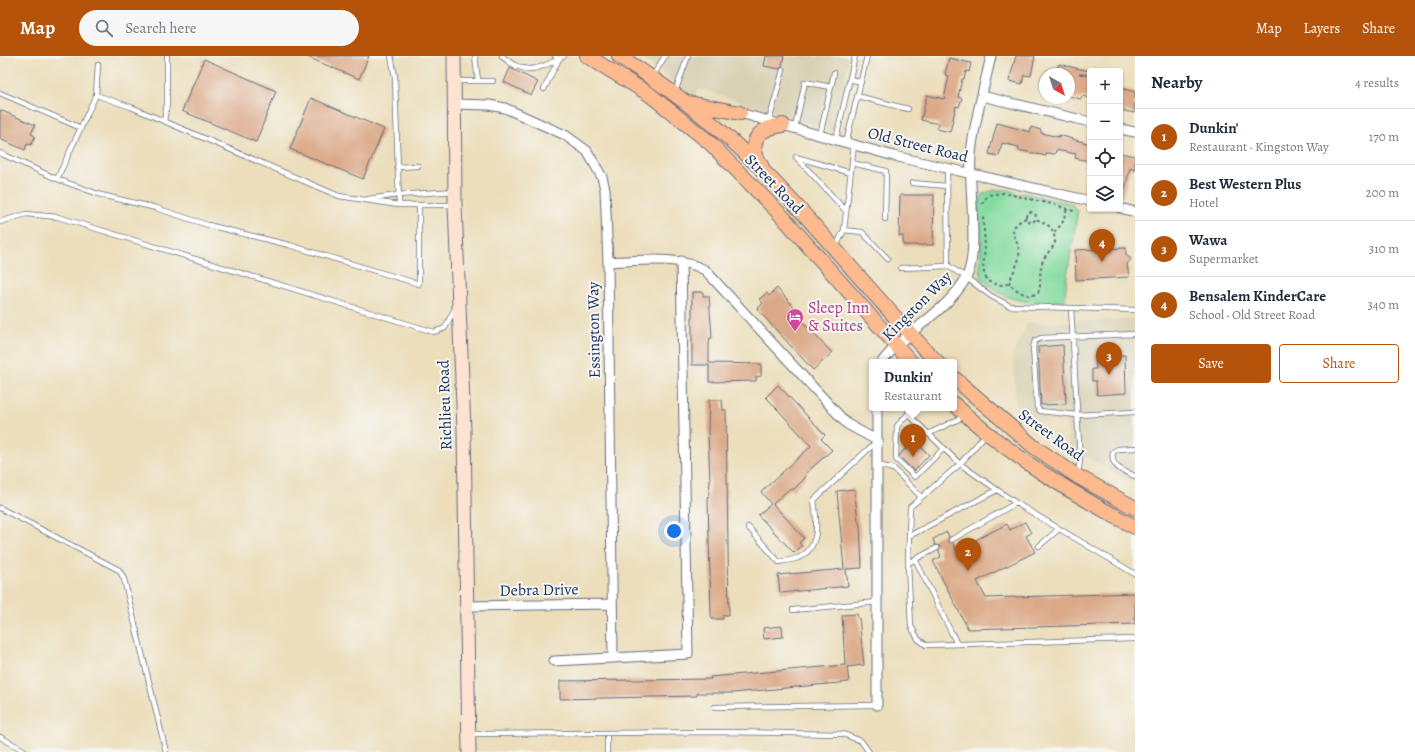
<!DOCTYPE html>
<meta charset="utf-8">
<style>
body{margin:0;font-family:Alegreya,serif;background:#f6f6f7;color:#1f2937}
.controls{position:absolute;right:12px;top:12px;display:grid;overflow:hidden;border-radius:4px;box-shadow:0 1px 3px #0004}
.controls button{width:36px;height:36px;display:grid;place-items:center;padding:0;border:0;border-bottom:1px solid #e0e1e3;background:#fff;color:#1f2937;font:20px sans-serif}
.compass{position:absolute;left:1039px;top:12px;width:36px;height:36px;border-radius:50%;background:#fff;box-shadow:0 1px 3px #0004;rotate:141deg}
.you{position:absolute;left:674px;top:475px;width:14px;height:14px;margin:-10px;border:3px solid #fff;border-radius:50%;background:#1a73e8;box-shadow:0 0 0 6px #1a73e833}
.badge{display:grid;place-items:center;width:26px;height:26px;border-radius:50%;background:#b45309;color:#fff;font-size:13px;font-weight:700}
.pin{position:absolute;translate:-50% -33px;filter:drop-shadow(0 1px 2px #0008)}
.pin::after{content:'';position:absolute;top:21px;width:14px;height:12px;background:inherit;clip-path:polygon(0 0,100% 0,50% 100%)}
.popup{position:absolute;left:869px;top:303px;width:88px;height:52px;box-sizing:border-box;display:grid;place-content:center;border-radius:4px;background:#fff;filter:drop-shadow(0 1px 3px #0005);font-size:13px;white-space:nowrap;color:#747a83}
.popup b{font-size:15px;color:#1f2937}
.popup::after{content:'';position:absolute;left:50%;top:100%;margin-left:-8px;border:8px solid transparent;border-top-color:#fff}
.list{margin:0;padding:0;list-style:none}
h2{display:flex;justify-content:space-between;align-items:center;height:52px;margin:0;padding:0 16px;font-size:17px}
h2 small{font-size:13px;font-weight:400;color:#747a83}
.list li{display:grid;grid-template-columns:26px 1fr auto;gap:12px;align-items:center;box-sizing:border-box;height:56px;padding:0 16px;border-top:1px solid #e0e1e3}
.list b{display:block;font-size:15px;white-space:nowrap}
.list p{margin:0;font-size:13px;white-space:nowrap;color:#747a83}
.list em{font-size:13px;font-style:normal;color:#747a83}
.actions{display:flex;gap:8px;padding:12px 16px}
.actions a{flex:1;padding:9px 0;border:1px solid #b45309;border-radius:4px;text-align:center;font-size:14px;color:#b45309}
.actions .main{background:#b45309;color:#fff}
.icon{flex:none;width:22px;height:22px;fill:none;stroke:currentColor;stroke-width:2;stroke-linecap:round;stroke-linejoin:round}
.map{position:relative;flex:none;width:1135px;height:696px;overflow:hidden}
header{display:flex;align-items:center;gap:24px;box-sizing:border-box;height:56px;padding:0 20px;background:#b45309;color:#fff}
header strong{font-size:19px}
nav{display:flex;gap:22px;margin-inline-start:auto;font-size:14px}
.search{width:280px;height:36px;background:#f6f6f7;display:flex;align-items:center;gap:10px;box-sizing:border-box;padding:0 14px;border-radius:22px;color:#747a83;font-size:15px}
main{display:flex}
aside{flex:1;background:#fff}
.map>svg:first-child{display:block}
.built{fill:#d9d1b4}
.green{fill:#84db9f;stroke:#50857e}
.building{fill:#dba987}
.lines{fill:none;stroke-linecap:round;stroke-linejoin:round}
.lane-casing{stroke:#646c7f;stroke-width:6}
.street-casing{stroke:#646c7f;stroke-width:11}
.secondary-casing{stroke:#646c7f;stroke-width:15}
.primary-casing{stroke:#646c7f;stroke-width:16}
.path{stroke:#646c7f;stroke-width:2;stroke-dasharray:3 3;stroke-linecap:butt}
.lane{stroke:#fff;stroke-width:4.5}
.street{stroke:#fff;stroke-width:9}
.secondary{stroke:#fee3d2;stroke-width:13}
.primary{stroke:#fcba8e;stroke-width:14}
.labels{text-anchor:middle;dominant-baseline:central;stroke-width:4;stroke-linejoin:round;paint-order:stroke}
.street-label{font-size:16px;fill:#1b2f5e;stroke:#f6f6f2}
.hotel-label{font-size:16px;fill:#b23c85;stroke:#f6f6f2;text-anchor:start}
</style>
<header>
<strong>Map</strong>
<div class="search"><svg class="icon" aria-label="search" viewBox="0 0 24 24"><circle cx="10" cy="10" r="6"/><path d="M15 15l6 6"/></svg>Search here</div>
<nav><a>Map</a><a>Layers</a><a>Share</a></nav>
</header>
<main>
<div class="map">
<svg width="1135" height="696" viewBox="0 0 1135 696">
<rect width="100%" height="100%" fill="#f6f6f2"/>
<filter id="ink" filterUnits="userSpaceOnUse"><feTurbulence type="fractalNoise" baseFrequency=".025" numOctaves="2"/><feDisplacementMap in="SourceGraphic" scale="8" xChannelSelector="R" yChannelSelector="G"/><feConvolveMatrix kernelMatrix="1 2 1 2 8 2 1 2 1" color-interpolation-filters="sRGB"/></filter>
<filter id="wash" filterUnits="userSpaceOnUse"><feTurbulence type="fractalNoise" baseFrequency=".012" numOctaves="4" result="noise"/><feDisplacementMap in="SourceGraphic" scale="16" xChannelSelector="R" yChannelSelector="G"/><feGaussianBlur stdDeviation="0.9" result="paint"/><feColorMatrix in="noise" values="0 0 0 0 0 0 0 0 0 0 0 0 0 0 0 0 0 1.4 0 .05"/><feComposite in="paint" operator="in"/></filter>
<g filter="url(#wash)">
<rect width="100%" height="100%" fill="#ecdebb"/>
<path class="built" d="M 643,0 L 850,0 L 833,75 L 700,33 L 694,40 L 642,2 Z
M 1135,263 L 1135,428 L 1070,392 L 1066,365 L 1037,366 L 1016,349 L 1013,297 L 1028,267 Z"/>
<path class="green" d="M 995,134 L 1009,134 L 1019,138 L 1025,137 L 1072,148 L 1075,154 L 1078,154 L 1066,226 L 1065,245 C 1039,246 1015,249 994,233 C 989,229 983,225 981,220 C 978,211 982,190 981,180 C 980,168 975,148 983,138 Z"/>
<g id="blocks">
<path class="building" d="M 305,0 L 369,0 L 359,23 Z
M 766,0 L 784,0 L 782,11 L 779,13 L 764,10 Z
M 1016,0 L 1035,0 L 1031,20 L 1024,19 L 1022,28 L 1009,25 Z
M 949,2 L 971,7 L 969,16 L 966,15 L 964,23 L 962,23 L 958,41 L 962,42 L 959,51 L 956,50 L 950,76 L 937,73 L 939,68 L 921,64 L 927,39 L 944,43 L 949,20 L 945,19 Z
M 204,3 L 276,35 L 256,86 L 182,55 Z
M 1059,8 L 1089,15 L 1089,18 L 1079,18 L 1090,20 L 1090,42 L 1082,40 L 1081,43 L 1069,40 L 1069,18 L 1056,18 Z
M 510,12 L 538,26 L 531,39 L 504,26 Z
M 1120,32 L 1135,36 L 1134,57 L 1120,54 Z
M 311,42 L 384,73 L 363,123 L 290,93 Z
M 0,54 L 35,69 L 31,78 L 35,80 L 31,89 L 27,88 L 25,94 L 0,83 Z
M 997,67 L 1030,76 L 1031,71 L 1041,74 L 1041,77 L 1059,81 L 1059,79 L 1090,88 L 1090,101 L 1088,105 L 1075,102 L 1076,98 L 1056,94 L 1055,98 L 1047,97 L 1046,100 L 1018,94 L 1019,91 L 1002,87 L 999,100 L 989,98 Z
M 1120,97 L 1135,100 L 1135,114 L 1130,112 L 1123,141 L 1120,140 Z
M 900,139 L 934,139 L 933,189 L 903,189 L 903,180 L 899,180 Z
M 1126,192 L 1126,199 L 1131,203 L 1127,208 L 1129,221 L 1076,224 L 1075,194 Z
M 777,232 L 794,251 L 791,254 L 832,297 L 813,314 L 757,253 L 763,247 L 759,243 L 767,237 L 769,240 Z
M 692,236 L 703,236 L 703,240 L 709,240 L 712,282 L 710,282 L 709,288 L 709,307 L 761,308 L 761,320 L 756,321 L 756,325 L 709,326 L 709,309 L 692,309 Z
M 1063,289 L 1066,348 L 1041,349 L 1038,291 Z
M 1125,299 L 1126,337 L 1097,339 L 1096,325 L 1092,325 L 1092,313 L 1096,313 L 1095,300 Z
M 778,329 L 825,379 L 821,383 L 832,394 L 807,416 L 805,422 L 794,433 L 788,434 L 773,448 L 804,482 L 799,487 L 802,490 L 794,497 L 758,459 L 771,448 L 761,436 L 811,390 L 766,341 Z
M 709,344 L 722,344 L 723,354 L 726,354 L 729,559 L 723,559 L 723,563 L 712,563 L 711,559 L 708,444 L 710,427 L 708,375 Z
M 915,385 L 929,399 L 914,415 L 900,401 L 900,398 Z
M 854,433 L 858,464 L 860,470 L 862,512 L 846,513 L 848,530 L 780,537 L 778,519 L 844,513 L 837,435 Z
M 1025,466 L 1031,477 L 1026,480 L 1035,496 L 977,525 L 986,542 L 1135,537 L 1135,568 L 968,573 L 933,505 L 941,501 L 939,495 L 940,490 L 935,489 L 933,483 L 947,476 L 949,481 L 948,485 L 953,487 L 956,494 L 1007,468 L 1010,474 Z
M 857,558 L 858,562 L 859,562 L 864,609 L 847,611 L 849,626 L 733,637 L 697,637 L 697,640 L 560,643 L 560,625 L 711,623 L 710,621 L 845,609 L 842,559 Z
M 782,570 L 783,581 L 764,583 L 763,572 Z"/>
</g>
</g>
<g filter="url(#ink)">
<use href="#blocks" fill-opacity="0" stroke="#646c7f" stroke-width="1"/>
<g class="lines">
<g class="lane-casing">
<path id="lane" d="M 391,0 L 395,21 L 399,149
M 475,0 L 478,24
M 502,0 C 524,21 541,13 564,0
M 653,20 L 665,0
M 850,23 L 861,26
M 455,25 L 493,25
M 831,31 L 834,17
M 544,33 L 559,3 L 555,0
M 675,36 L 688,0
M 0,37 L 81,72
M 96,39 L 131,51 L 339,140 L 399,149 L 454,149
M 857,40 L 908,53
M 164,65 L 167,48 L 167,0
M 769,65 L 783,14
M 795,72 L 805,26 L 831,31 L 820,79
M 836,83 L 855,0
M 846,87 L 867,0
M 0,97 L 57,123 L 101,139 L 156,152 L 208,169 L 289,189 L 419,228 L 419,149
M 852,107 L 886,115 L 885,163
M 397,111 L 418,110
M 947,112 L 948,210
M 57,123 L 96,39 L 98,9
M 912,127 L 947,130
M 368,143 L 398,139 L 455,135
M 846,155 L 796,101 L 851,117
M 0,166 L 26,158 L 58,161 L 434,276 L 445,272 L 455,252
M 844,174 L 862,176 L 888,203
M 836,191 L 844,174 L 854,89
M 901,212 L 948,210 L 964,220 L 991,240 L 1010,250 L 1135,254
M 1071,252 L 1080,405 L 1078,418
M 1135,278 L 1041,282 L 1035,285 L 1033,291 L 1037,351 L 1040,355 L 1077,359 L 1135,356
M 909,352 L 908,358 L 897,370 L 896,403 L 915,421 L 944,392
M 908,358 L 960,408 L 986,378
M 928,378 L 965,360
M 1135,392 L 1118,393 L 1113,396 C 1110,411 1123,415 1135,420
M 878,409 L 894,413 L 921,441
M 0,452 L 119,514 L 124,523 L 166,696
M 748,471 L 779,506 C 785,505 792,504 798,502 C 821,492 817,465 814,444 L 876,386
M 909,480 L 997,434
M 951,484 L 1016,447
M 1039,490 L 1059,473
M 915,503 L 957,588
M 908,507 L 937,492
M 1135,518 L 1016,447 L 960,408 L 910,451 L 908,507 L 911,570 L 918,583 L 926,589 L 1135,583
M 793,554 L 878,546
M 715,651 L 877,649
M 470,678 L 727,676 L 843,678 L 861,685 L 869,696
M 0,681 L 27,696
M 607,696 L 607,678"/>
</g>
<g class="street-casing">
<path id="street" d="M 982,40 L 1090,66
M 454,48 L 489,49 L 505,52 L 565,79 L 587,95 L 602,121 L 605,133 L 608,206 L 613,602
M 740,57 L 894,100 L 1090,145
M 1120,73 L 1135,76
M 1120,152 L 1135,156
M 608,206 C 640,205 677,199 705,214 L 847,368 L 878,385
M 882,306 C 906,274 947,256 966,222 C 980,198 968,130 971,98 C 974,66 984,32 991,0
M 467,550 L 612,548
M 554,605 L 688,598 L 681,205
M 877,649 L 877,352"/>
</g>
<g class="secondary-casing">
<path id="secondary" d="M 454,0 L 455,149 L 464,374 L 469,696"/>
</g>
<g class="primary-casing">
<path id="primary" d="M 587,0 L 649,38 L 709,86 L 781,159 L 911,306
M 619,0 C 663,28 706,60 744,96 C 813,162 870,238 937,306
M 689,47 L 740,57
M 762,111 C 746,86 757,72 783,69
M 954,322 L 1033,390 L 1077,420 L 1135,452
M 954,348 C 1007,398 1071,437 1135,471"/>
</g>
<path class="path" d="M 982,148 L 988,139 L 1004,137 L 1056,149 L 1076,156
M1026 161a5 5 0 1 1 10 0a5 5 0 1 1-10 0Z
M 983,161 L 985,189 L 983,213 L 987,225 L 999,229 L 1009,228 C 1018,235 1027,243 1038,237 C 1042,228 1039,221 1041,212 C 1042,202 1049,196 1055,188 C 1055,172 1049,168 1035,163
M 1054,176 L 1062,168 L 1067,152
M 1009,228 C 1011,219 1017,211 1019,202 C 1022,182 1000,175 1026,162"/>
<use href="#lane" class="lane"/>
<use href="#street" class="street"/>
<use href="#secondary" class="secondary"/>
<use href="#primary" class="primary"/>
</g>
</g>
<defs>
<g id="hotel-pin" transform="scale(0.9)"><path d="M0 17L-7.5 6A9.5 9.5 0 1 1 7.5 6Z" fill="#d1479c" stroke="#f6f6f2"/><path d="M-6-4.5h1.5V1H6V5H4.5V3h-9V5H-6ZM-4 0a1.8 1.8 0 1 1 3.6 0ZM.5 0V-2.5h3Q6-2.5 6 0Z" fill="#fff"/></g>
</defs>
<g fill-rule="evenodd">
<use href="#hotel-pin" x="795" y="261"/>
</g>
<g class="labels">
<g class="street-label">
<text transform="translate(918 89) rotate(14)">Old Street Road</text>
<text transform="translate(774 128) rotate(46)">Street Road</text>
<text transform="translate(917 250) rotate(-45)">Kingston Way</text>
<text transform="translate(594 274) rotate(-91)">Essington Way</text>
<text transform="translate(445 349) rotate(-92)">Richlieu Road</text>
<text transform="translate(1051 379) rotate(36)">Street Road</text>
<text transform="translate(539 534) rotate(-1)">Debra Drive</text>
</g>
<g class="hotel-label">
<text x="808" y="252">Sleep Inn<tspan x="808" dy="18">&amp; Suites</tspan></text>
</g>
</g>
</svg>
<div class="controls">
<button>+</button>
<button>−</button>
<button><svg class="icon" aria-label="locate" viewBox="0 0 24 24"><circle cx="12" cy="12" r="6"/><path d="M12 2v4M12 18v4M2 12h4M18 12h4"/></svg></button>
<button><svg class="icon" aria-label="layers" viewBox="0 0 24 24"><path d="M12 4l9 5-9 5-9-5zM3 14l9 5 9-5"/></svg></button>
</div>
<svg class="compass" viewBox="-18 -18 36 36"><path d="M0-13l5 13h-10z" fill="#e53935"/><path d="M0 13l5-13h-10z" fill="#747a83"/></svg>
<div class="you"></div>
<div class="pin badge" style="left:913px;top:401px">1</div>
<div class="popup"><b>Dunkin'</b>Restaurant</div>
<div class="pin badge" style="left:968px;top:515px">2</div>
<div class="pin badge" style="left:1109px;top:319px">3</div>
<div class="pin badge" style="left:1102px;top:206px">4</div>
</div>
<aside>
<h2>Nearby<small>4 results</small></h2>
<ul class="list">
<li><span class="badge">1</span><div><b>Dunkin'</b><p>Restaurant · Kingston Way</p></div><em>170 m</em></li>
<li><span class="badge">2</span><div><b>Best Western Plus</b><p>Hotel</p></div><em>200 m</em></li>
<li><span class="badge">3</span><div><b>Wawa</b><p>Supermarket</p></div><em>310 m</em></li>
<li><span class="badge">4</span><div><b>Bensalem KinderCare</b><p>School · Old Street Road</p></div><em>340 m</em></li>
</ul>
<div class="actions"><a class="main">Save</a><a>Share</a></div>
</aside>
</main>
